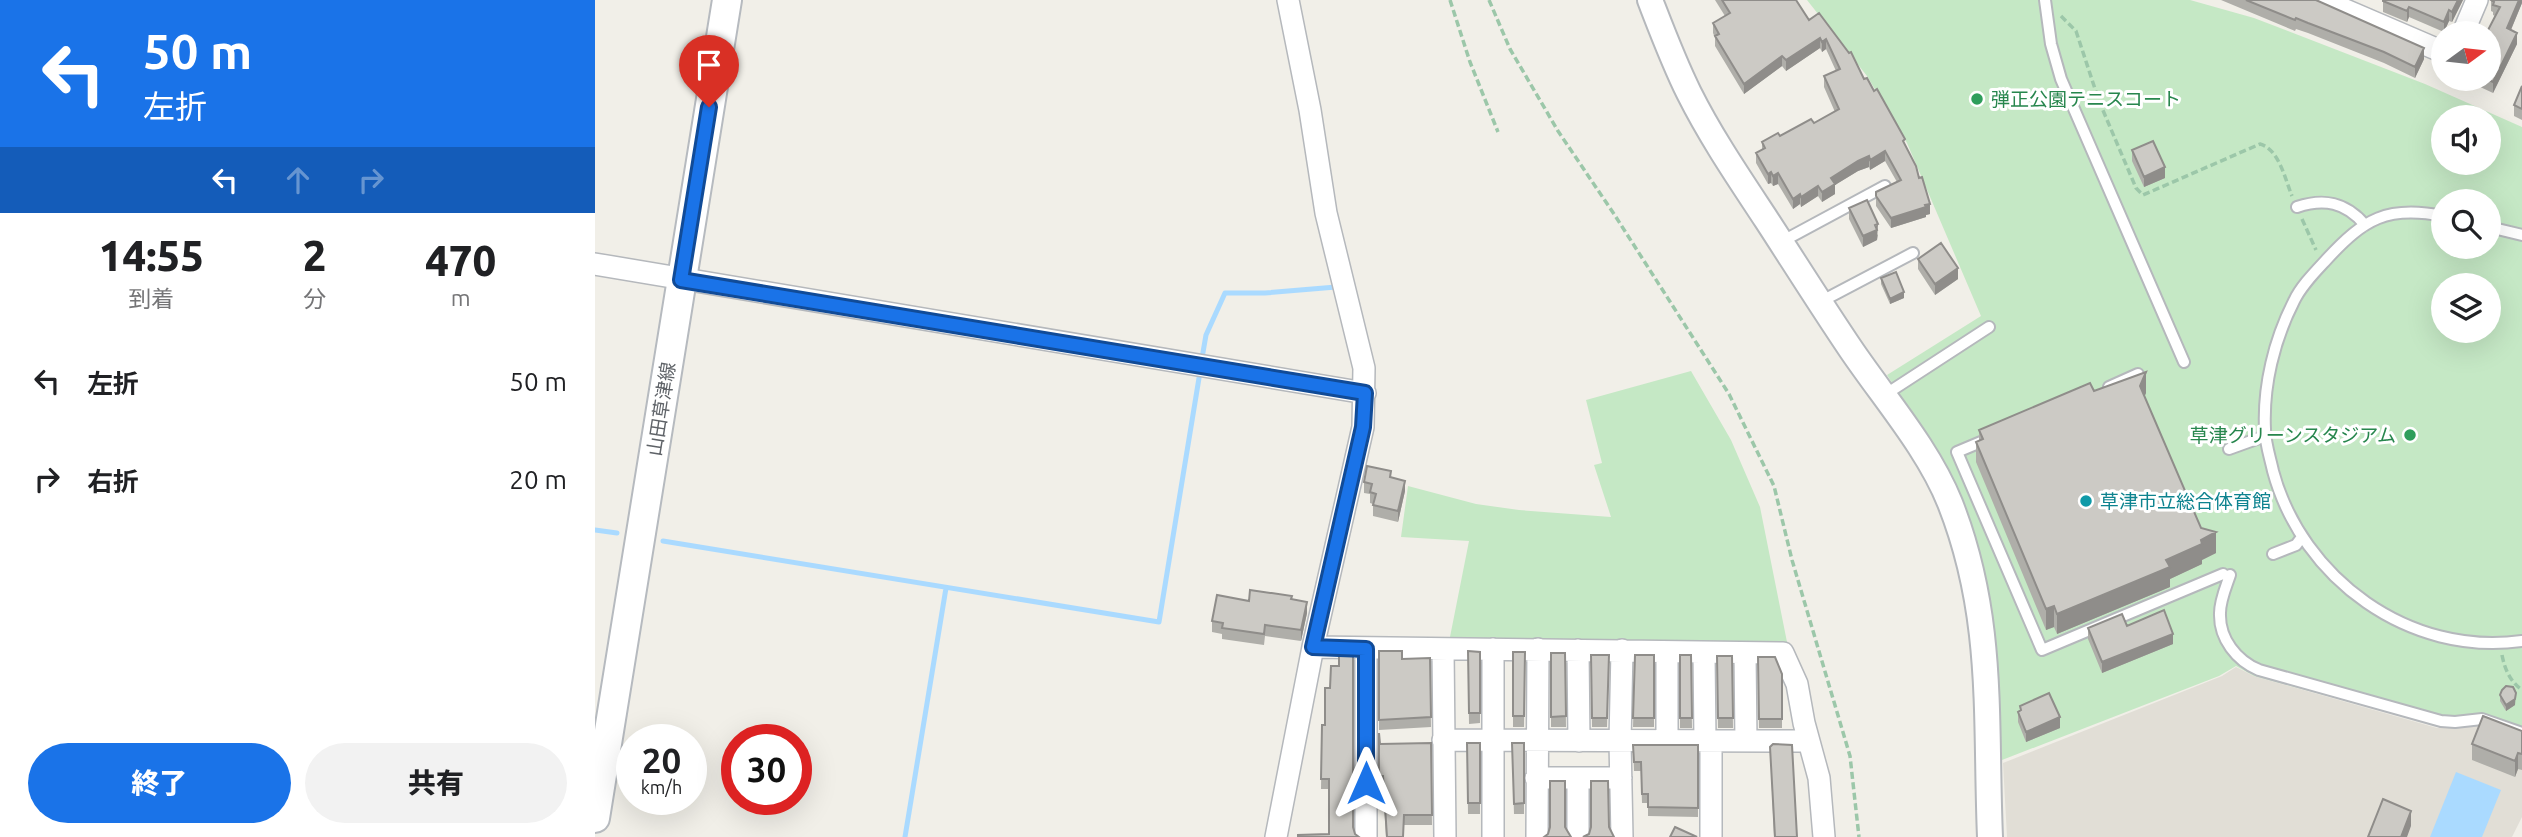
<!DOCTYPE html>
<html lang="ja">
<head>
<meta charset="utf-8">
<style>
  body { margin:0; font-family:Ubuntu,"Noto Sans JP",sans-serif; background:#f2f2f2; color:#202124; height:100vh; display:flex; flex-direction:column; font-size:26px; white-space:nowrap }
  * { box-sizing:border-box; margin:0 }
  p { font-size:23px; color:#757577 }
  .icon { flex:none; width:38px; height:38px; fill:none; stroke:currentColor; stroke-width:2; stroke-linecap:round; stroke-linejoin:round }
  .map { position:relative; flex:1; overflow:hidden }
  .details { display:flex; flex-direction:column; background:#fff; width:595px }
  .details>* { flex:none }
  .guide { background:#1a73e8; color:#fff; overflow:hidden }
  .needle { width:46px; rotate:75deg }
  .buttons { position:absolute; left:1836px; top:21px; display:grid; gap:14px }
  .buttons a { display:grid; place-items:center; width:70px; height:70px; border-radius:50%; background:#fff; box-shadow:0 7px 28px #0002; font-size:35px }
  .speed { position:absolute; left:21px; top:724px; display:flex; gap:14px; font-size:35px; font-weight:700; text-align:center }
  .speed>* { display:grid; place-content:center; width:91px; height:91px; border-radius:50%; background:#fff; box-shadow:0 7px 28px #0002; line-height:1 }
  .speed small { font-size:18px; font-weight:400 }
  .speed .limit { border:10px solid #d22; background:#fff; color:#111 }
  .pin { position:absolute; display:grid; place-items:center; width:60px; height:60px; color:#fff; margin:-72px -30px; border-radius:50% 50% 50% 0; rotate:-45deg; box-shadow:0 0 7px #0007 }
  .pin .icon { rotate:45deg }
  .me { position:absolute; width:77px; margin:-38px; rotate:0deg; stroke-linejoin:round; filter:drop-shadow(0 0 5px #0008) }
  .turn { display:flex; align-items:center; gap:24px; height:147px; padding:0 28px; font-size:32px }
  .turn .icon { width:91px; height:91px; stroke-width:2.5 }
  .turn b { display:block; font-size:49px; line-height:60px }
  .lanes { display:flex; align-items:center; height:66px; padding:0 28px; background:#0003; justify-content:center; gap:35px; direction:ltr }
  .lanes .off { opacity:.35 }
  .eta { display:flex; justify-content:space-evenly; align-items:center; height:119px; text-align:center }
  .eta b { font-size:42px; font-weight:800; line-height:49px }
  .action { display:flex; gap:14px; margin-top:auto; padding:14px 28px }
  .action a { flex:1; height:80px; border-radius:42px; background:#1a73e8; color:#fff; font-size:28px; font-weight:800; line-height:80px; text-align:center }
  .action a+a { background:#f2f2f2; color:#202124 }
  ul { padding:0; list-style:none }
  li { display:flex; align-items:center; gap:21px; height:98px; padding:0 28px }
  li div { flex:1 }
  li b { display:block; font-size:26px }
  li em { font-style:normal }
  main { display:flex; flex:1; min-height:0 }
  .map>svg:first-child { display:block }
  .education { fill:#e1ded6 }
  .green { fill:#c5e8c5; fill-rule:evenodd }
  .water { fill:#aadaff }
  .lines { fill:none; stroke-linecap:round; stroke-linejoin:round }
  .stream { stroke:#aadaff; stroke-width:5 }
  .service-casing { stroke:#b5b8bc; stroke-width:14 }
  .minor-casing { stroke:#b5b8bc; stroke-width:24 }
  .tertiary-casing { stroke:#b5b8bc; stroke-width:28 }
  .secondary-casing { stroke:#b6babf; stroke-width:32 }
  .path { stroke:#9cc7a9; stroke-width:3.5; stroke-dasharray:7 3.5; stroke-linecap:butt }
  .service { stroke:#fff; stroke-width:10 }
  .minor { stroke:#fff; stroke-width:21 }
  .tertiary { stroke:#fff; stroke-width:24 }
  .secondary { stroke:#fff; stroke-width:28 }
  .wall { fill:#afaea9 }
  .shaded-wall { fill:#8f8d8a }
  .building { fill:#cccac5; stroke:#8f8d8a; stroke-width:2 }
  .route-casing { stroke:#114b97; stroke-width:18 }
  .route { stroke:#1a73e8; stroke-width:12 }
  .leisure-dot { fill:#2e9e5b; stroke:#fff; stroke-width:2.5 }
  .culture-dot { fill:#0f9aa8; stroke:#fff; stroke-width:2.5 }
  .labels { text-anchor:middle; stroke-width:6; stroke-linejoin:round; paint-order:stroke }
  .leisure-label { font-size:19px; fill:#27864d; stroke:#fff; text-anchor:start }
  .street-label { font-size:19px; fill:#5f6368; stroke:#fff }
  .culture-label { font-size:19px; fill:#0d838f; stroke:#fff; text-anchor:start }
</style>
</head>
<body>
<main>
<section class="details">
<div class="guide">
<div class="turn"><svg class="icon" aria-label="left" viewBox="0 0 24 24"><path d="M17 20v-9H6M10 6l-5 5 5 5"/></svg><div><b>50 m</b>左折</div></div>
<div class="lanes"><svg class="icon" aria-label="left" viewBox="0 0 24 24"><path d="M17 20v-9H6M10 6l-5 5 5 5"/></svg><svg class="icon off" aria-label="ahead" viewBox="0 0 24 24"><path d="M12 20V5M6 11l6-6 6 6"/></svg><svg class="icon off" aria-label="right" viewBox="0 0 24 24"><path d="M7 20v-9h11M14 6l5 5-5 5"/></svg></div>
</div>
<div class="eta">
<div><b>14:55</b><p>到着</p></div>
<div><b>2</b><p>分</p></div>
<div><b>470</b><p>m</p></div>
</div>
<ul>
<li><svg class="icon" aria-label="left" viewBox="0 0 24 24"><path d="M17 20v-9H6M10 6l-5 5 5 5"/></svg><div><b>左折</b></div><em>50 m</em></li>
<li><svg class="icon" aria-label="right" viewBox="0 0 24 24"><path d="M7 20v-9h11M14 6l5 5-5 5"/></svg><div><b>右折</b></div><em>20 m</em></li>
</ul>
<div class="action"><a>終了</a><a>共有</a></div>
</section>
<div class="map">
<svg width="1927" height="837" viewBox="0 0 1927 837">
  <rect width="100%" height="100%" fill="#f1efe8"/>
  <path class="education" d="M1641,667l18,9 183,52 44,-2 41,14v77l-10,20h-505l-4,-74 219,-87z"/>
  <path class="green" d="M1212,0h383l64,18 171,66 97,43v611l-42,-13h-45l-181,-49 -18,-10 -17,10 -217,84 -5,-78 -62,-233 -48,-74 94,-59 -74,-173 -40,-67zM1848,117h46v46h-46zM1848,201h46v46h-46zM1848,285h46v46h-46z
    M1096,371l40,69 29,67 28,140 -339,-5 20,-101 -68,-4 7,-51 68,18 43,6 92,7 -17,-52 8,-2 -16,-63z"/>
  <path class="water" d="M1861,772l45,18 -19,47h-52z"/>
  <g class="lines">
    <path class="stream" d="M607,358l4,-23 19,-42h40l71,-6 1,3
      M0,530l22,3
      M68,541l496,81 41,-250
      M310,837l41,-249"/>
    <g class="service-casing">
      <path id="service" d="M1450,0l6,44 10,35 123,283
        M1702,207c27,-9 49,-5 68,18
        M1848,216c-56,-11 -79,3 -116,43 -12,13 -26,27 -33,42 -20,39 -31,85 -29,128 0,14 5,28 8,42 29,108 137,186 249,170
        M1894,227l33,8
        M1186,242l104,-56
        M1225,302l93,-49
        M1514,387l29,-13
        M1288,396l106,-69
        M1393,439l-31,13 85,198 181,-76
        M1634,449l36,-13
        M1678,554l23,-9 6,-8
        M1635,575c-4,12 -10,25 -10,38 -1,26 17,48 39,57l182,51 14,1 27,-3 40,14"/>
    </g>
    <g class="minor-casing">
      <path id="minor" d="M1727,0l121,52
        M1868,33l14,-33
        M0,264l770,129
        M718,647l470,6 14,31 7,39 15,55 5,59
        M848,649l2,188
        M898,649v188
        M983,650l1,91
        M1109,653l1,88
        M1150,653l1,88
        M848,740l365,1
        M1072,741v-89
        M941,778h85
        M983,779v58
        M681,837l37,-190 50,-220 1,-59 -38,-155 -16,-103 -22,-110
        M771,837v-188
        M942,837l1,-188
        M1027,837l-2,-96 2,-91
        M1116,837v-96"/>
    </g>
    <g class="tertiary-casing">
      <path id="tertiary" d="M1055,0c12,31 24,63 39,93 22,44 50,85 77,126 28,43 55,86 84,129 33,49 78,100 100,155 45,114 35,216 40,334"/>
    </g>
    <g class="secondary-casing">
      <path id="secondary" d="M0,818l132,-818"/>
    </g>
    <path class="path" d="M855,0l20,62 28,70
      M894,0l21,49 48,82 56,83 115,180 45,92 18,74 58,196 9,81
      M1466,16l15,15 23,70 37,87 7,7 117,-51c19,5 25,35 32,52
      M1707,219l14,31
      M1907,655c3,15 8,26 20,35"/>
    <use href="#service" class="service"/>
    <use href="#minor" class="minor"/>
    <use href="#tertiary" class="tertiary"/>
    <use href="#secondary" class="secondary"/>
  </g>
  <path class="wall" d="M1120,0h81l13,20 55,59 41,66 25,69 -4,1v2l-35,11 -15,-22v-14l21,-10 -12,-21 -15,9 -1,-3 -11,4 -23,14v9l-13,8 -4,-6 -17,11 -1,-3 -7,5 -15,-25 -5,2 -2,-3 -3,1 -12,-21v-10l6,-3v-8l52,-19 21,-11 -11,-25v-11l12,-5 -10,-22 -4,3 -2,-4 -34,23 -4,-5 -38,28 -29,-48v-8l-2,-5v-10l12,-7z
    M1626,0h95l108,59 -9,19 -31,-15 -76,-30 -12,-4 -1,2z
    M1868,0l-11,22 -3,-1 -5,11 -35,-15 -2,5 -24,-10v-11z
    M1896,0l31,3 -11,27 6,14 -24,49 -17,-8v-6h13l3,-22 -3,-14 -1,-13 7,-14 -2,-1v-3l-2,-1z
    M1927,86v34l-8,-4v-11z
    M1537,150l33,28 -21,9 -12,-26z
    M1254,208l29,27 -1,5 -14,7 -14,-28z
    M1323,259l40,20 -23,16 -17,-26z
    M1286,278l23,20 -14,6 -9,-20z
    M1499,391l52,2 -2,4 57,131 15,25 -14,7v4l-32,15v8l-113,47 -3,-7 -8,3 -70,-168v-20l3,-2v-10z
    M796,477l14,14 -7,31 -25,-6v-12l-3,-1v-9l-6,-1v-11z
    M697,599l15,14 -6,28 -36,-5 -1,9 -42,-6v-5l-10,-2v-11l37,-20z
    M1532,626l46,18 -71,29 -14,-34v-11z
    M784,651l23,8 28,-1 1,69 -52,3z
    M873,651l12,1v71l-11,1z
    M918,652h12l-1,75h-11z
    M956,653h14l1,74h-15z
    M996,655h18l-2,72h-15z
    M1040,655h19v72h-21z
    M1085,655h11l1,73h-12z
    M1122,656h15l1,72h-15z
    M1163,657l24,17v54h-23z
    M1905,695l15,10 -9,6 -6,-10z
    M1425,706l40,22 -34,14 -8,-20v-10l2,-1z
    M727,725l31,102 2,7h-26v-45h-8z
    M1927,731v39l-4,-1 -3,8 -43,-17v-16z
    M784,733l1,11 51,-1 1,82h-28v12h-18l-3,-51h-4z
    M872,743h13v71h-12z
    M917,743h12v71h-10z
    M1038,745h65v72l-50,-1v-13h-6l-1,-32h-7z
    M1175,747l27,90h-23z"/>
  <path class="shaded-wall" d="M1863,0h5l-11,22v-10z
    M1924,0h3v3l-15,36v-11z
    M1814,7v10l-2,5v-11z
    M1854,10v11l-5,11v-10z
    M1922,33v11l-24,49v-11z
    M1225,38v10l-34,23v-11z
    M1231,39v10l-4,3v-10z
    M1829,48v11l-9,19v-11z
    M1187,56v10l-38,28v-10z
    M1290,151v10l-15,9v-10z
    M1274,156v11l-11,4 -23,14v9l-13,8v-10l9,-14 27,-17z
    M1570,167v11l-21,9v-10z
    M1176,172v11l-3,1v-10z
    M1183,173v11l-5,2v-10z
    M1223,186v10l-17,11v-10z
    M1205,194v10l-7,5v-10z
    M1335,204v10l-4,1v2l-35,11v-10z
    M1283,224l-1,16 -14,7v-11z
    M1363,268v11l-23,16v-11z
    M1309,292v6l-14,6v-5z
    M1551,372v21l-6,14v-21z
    M810,481v10l-7,31v-11z
    M1621,532v21l-14,7v4l-32,15v8l-113,47v-20l109,-54z
    M712,602v11l-6,28v-11z
    M1459,606v21l-8,3v-21z
    M1578,634v10l-71,29v-11z
    M1921,693l-1,12 -9,6v-6z
    M1465,717v11l-34,14v-10z
    M1923,753v16l-3,8v-16z
    M1816,811v15l-4,11h-6z"/>
  <path class="building" d="M1127,0h74l13,20 10,-7 30,40 2,-1 13,27 3,-1 7,13 3,-2 28,50 -2,2 13,25 3,12 3,-1 8,27 -5,1 1,2 -35,11 -15,-22v-4l25,-12 -16,-29 -15,9 -1,-4 -11,5 -27,17 4,6 -13,8 -4,-6 -17,11 -1,-3 -7,5 -15,-26 -5,3 -2,-4 -3,2 -12,-21 9,-5 -3,-6 16,-9 2,3 31,-17 3,4 25,-14 -15,-33 16,-7 -14,-30 -4,3 -2,-4 -34,22 -4,-4 -38,28 -29,-48 4,-2 -6,-11 17,-10z
    M1651,0h70l108,48 -9,19 -31,-15 -76,-29 -12,-5 -1,2z
    M1788,0h75l-6,12 -3,-2 -5,12 -35,-15 -2,4 -24,-10z
    M1896,0h28l-12,28 10,5 -24,49 -7,-3h3v-24l7,3 -8,-28 12,-23 -7,-2 1,-3z
    M1927,86v23l-8,-4z
    M1558,141l12,26 -21,10 -12,-27z
    M1272,200l11,24 -3,1 2,5 -14,6 -14,-28z
    M1346,243l17,25 -23,16 -17,-25z
    M1301,272l8,20 -14,7 -9,-21z
    M1551,372l-6,14 61,142 15,4 -15,8 1,4 -36,16 4,7 -113,47 -3,-8 -8,3 -70,-167 7,-3 -4,-9 111,-47 4,8z
    M772,466l24,5 -1,6 15,4 -7,30 -25,-6 3,-11 -6,-2 2,-8 -8,-2z
    M655,590l42,6 -1,3 16,3 -6,28 -36,-5 -1,9 -42,-6 1,-5 -11,-2 5,-26 32,6z
    M1569,610l9,24 -71,28 -14,-34 34,-14 5,12z
    M744,650l14,1v176l2,7 4,3h-61v-2l31,-1v-55h-8l1,-54h3v-37h5l1,-22h8z
    M784,651h23v8l28,-1 1,59 -52,3z
    M873,651l12,1v61h-11z
    M918,652h12l-1,64h-11z
    M956,653h14l1,63 -15,1z
    M996,655h18l-2,63h-15z
    M1040,655h19v63h-21z
    M1085,655h11l1,63h-12z
    M1122,656h15l1,62h-15z
    M1163,657h17l7,17v45h-23z
    M1911,686l7,1 3,6 -1,6 -9,6 -6,-10 2,-5z
    M1454,693l11,24 -34,15 -8,-20 3,-2 -1,-4z
    M1888,716l39,15v23l-4,-1 -3,8 -43,-17z
    M784,733l1,11 51,-1 1,72h-28l-1,22h-16l-4,-61h-4z
    M872,743h13v60h-12z
    M917,743h12v60l-10,1z
    M1178,744l19,1 5,92h-22l-5,-90z
    M1038,745h65v63l-50,-1v-13h-6l-1,-32h-7z
    M955,781h15v46l6,10h-27l4,-3 2,-7z
    M996,781h17l1,46 5,10h-31l6,-3 2,-7z
    M1788,799l28,12 -10,26h-33z
    M1080,827l22,10h-27z"/>
  <g class="lines">
    <g class="route-casing">
      <path id="route" d="M114,107l-28,173 684,113 -2,34 -50,220 53,2v134"/>
    </g>
    <use href="#route" class="route"/>
  </g>
  <g class="leisure-dot">
    <circle cx="1382" cy="99" r="7"/>
    <circle cx="1815" cy="435" r="7"/>
  </g>
  <circle class="culture-dot" cx="1491" cy="501" r="7"/>
  <g class="labels">
    <g class="leisure-label">
      <text x="1396" y="106">弾正公園テニスコート</text>
      <text x="1801" y="442" text-anchor="end">草津グリーンスタジアム</text>
    </g>
    <g class="street-label">
      <text transform="translate(66 409) rotate(-81)" y="7">山田草津線</text>
    </g>
    <g class="culture-label">
      <text x="1505" y="508">草津市立総合体育館</text>
    </g>
  </g>
</svg>
<div class="buttons">
<a><svg class="needle" viewBox="-14 -14 28 28"><path d="M0-13l5 13h-10z" fill="#e53935"/><path d="M0 13l5-13h-10z" fill="#757577"/></svg></a>
<a><svg class="icon" aria-label="sound" viewBox="0 0 24 24"><path d="M4 9h4l5-4v14l-5-4H4zM17 9q2 3 0 6"/></svg></a>
<a><svg class="icon" aria-label="search" viewBox="0 0 24 24"><circle cx="10" cy="10" r="6"/><path d="M15 15l6 6"/></svg></a>
<a><svg class="icon" aria-label="layers" viewBox="0 0 24 24"><path d="M12 4l9 5-9 5-9-5zM3 14l9 5 9-5"/></svg></a>
</div>
<div class="speed"><div>20<small>km/h</small></div><div class="limit">30</div></div>
<div class="pin" style="left:114px;top:107px;background:#d93025"><svg class="icon" aria-label="arrive" viewBox="0 0 24 24"><path d="M6 21V4h12l-3 4 3 4H6"/></svg></div>
<svg class="me" style="left:771px;top:783px" viewBox="-20 -20 40 40"><path d="M0-17L14 15 0 8-14 15z" fill="#1a73e8" stroke="#fff" stroke-width="4"/></svg>
</div>
</main>
</body>
</html>
